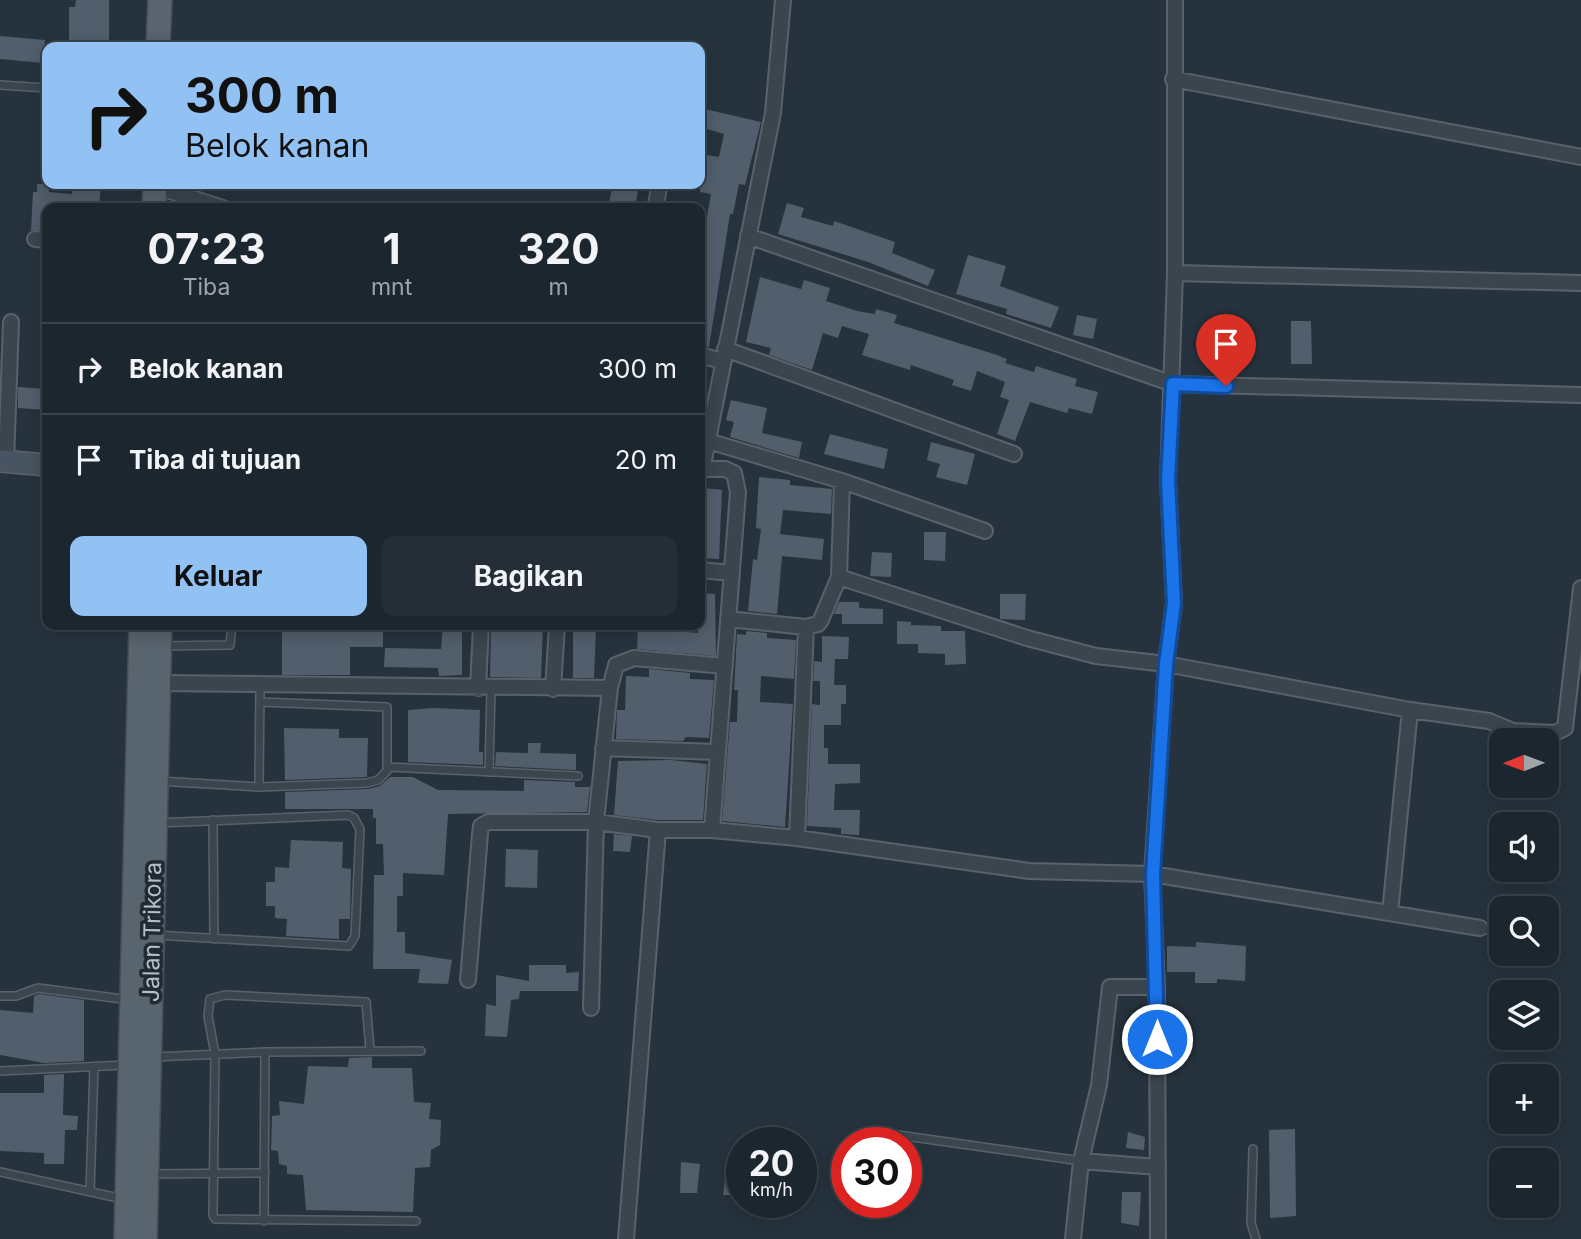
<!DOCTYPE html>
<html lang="id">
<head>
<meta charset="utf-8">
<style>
  body { margin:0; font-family:Inter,sans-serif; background:#252e36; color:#f1f3f6; height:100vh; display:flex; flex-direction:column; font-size:26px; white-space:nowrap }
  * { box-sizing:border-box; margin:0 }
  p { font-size:23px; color:#a0a5aa }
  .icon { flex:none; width:38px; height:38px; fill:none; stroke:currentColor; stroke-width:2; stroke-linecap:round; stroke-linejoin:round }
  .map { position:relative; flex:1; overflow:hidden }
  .side { position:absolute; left:42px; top:203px; width:663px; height:427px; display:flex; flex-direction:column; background:#1c262e; border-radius:14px; box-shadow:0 4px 18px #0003,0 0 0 2px #3a434a }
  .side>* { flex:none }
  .hud { position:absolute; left:42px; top:42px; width:663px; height:147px; border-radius:14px; box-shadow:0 4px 18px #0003,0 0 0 2px #3a434a; background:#92c1f3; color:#111; overflow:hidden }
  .needle { width:46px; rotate:269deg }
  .buttons { position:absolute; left:1489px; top:728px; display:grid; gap:14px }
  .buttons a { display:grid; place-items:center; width:70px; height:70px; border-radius:14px; background:#1c262e; box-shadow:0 4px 18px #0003,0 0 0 2px #3a434a; font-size:35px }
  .speed { position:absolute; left:726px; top:1127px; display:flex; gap:14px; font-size:35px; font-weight:700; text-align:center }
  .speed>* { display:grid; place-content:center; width:91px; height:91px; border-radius:50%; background:#1c262e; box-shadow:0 4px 18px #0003,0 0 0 2px #3a434a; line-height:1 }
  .speed small { font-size:18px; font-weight:400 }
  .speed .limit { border:10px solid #d22; background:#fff; color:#111 }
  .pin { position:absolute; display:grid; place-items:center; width:60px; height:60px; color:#fff; margin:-72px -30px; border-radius:50% 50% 50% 0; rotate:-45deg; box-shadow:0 0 7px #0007 }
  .pin .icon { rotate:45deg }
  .me { position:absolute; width:77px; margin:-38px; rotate:0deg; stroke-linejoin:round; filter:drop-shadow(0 0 5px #0008) }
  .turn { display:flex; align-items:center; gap:24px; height:147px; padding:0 28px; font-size:32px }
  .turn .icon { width:91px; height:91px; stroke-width:2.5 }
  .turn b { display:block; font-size:49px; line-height:60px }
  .eta { display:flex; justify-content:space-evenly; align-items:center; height:119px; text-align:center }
  .eta b { font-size:42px; font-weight:700; line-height:49px }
  .button { display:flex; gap:14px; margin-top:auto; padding:14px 28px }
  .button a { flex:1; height:80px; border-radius:14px; background:#92c1f3; color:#111; font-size:28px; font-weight:700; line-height:80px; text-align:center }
  .button a+a { background:#252e36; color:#f1f3f6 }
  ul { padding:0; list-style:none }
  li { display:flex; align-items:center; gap:21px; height:91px; padding:0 28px; border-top:2px solid #3a434a }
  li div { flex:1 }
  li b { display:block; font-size:26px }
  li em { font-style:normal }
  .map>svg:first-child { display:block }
  .building { fill:#525e6c }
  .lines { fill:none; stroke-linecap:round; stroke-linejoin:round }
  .lane-casing { stroke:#58626c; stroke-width:10 }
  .street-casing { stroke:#58626c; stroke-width:18 }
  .secondary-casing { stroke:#58626c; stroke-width:24 }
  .primary-casing { stroke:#434e57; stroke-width:26 }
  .lane { stroke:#3a454e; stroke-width:7 }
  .street { stroke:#3a454e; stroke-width:14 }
  .secondary { stroke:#485461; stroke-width:21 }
  .primary { stroke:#58646e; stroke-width:23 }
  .route-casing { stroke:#114b97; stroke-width:18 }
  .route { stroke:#1a73e8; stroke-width:12 }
  .labels { text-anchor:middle; stroke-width:7; stroke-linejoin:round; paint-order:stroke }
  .street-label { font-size:23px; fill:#b6bfc9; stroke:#1f2a33 }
</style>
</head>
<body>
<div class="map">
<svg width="1581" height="1239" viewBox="0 0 1581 1239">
  <rect width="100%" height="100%" fill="#26333e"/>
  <path class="building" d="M76,0h33v47h-40v-40h6z
    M0,36l45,4 -2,23 -43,-4z
    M700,108l61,14 -16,63 -6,-1 -6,30h-3l-21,133 -9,-1v-90l11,-62 -11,-2v-38l19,3 5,-23 -24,-7z
    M37,184h12v8l23,2v-10h29l-2,24h-52v22h-16l2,-38h4z
    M620,184h19l-4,24h-27l4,-20 6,1z
    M787,203l17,5 -3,9 32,9 1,-5 61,21 -3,11 43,17 -7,16 -60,-24 -90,-28z
    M968,255l38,11 -6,20 59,21 -8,21 -45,-14 1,-5 -51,-15z
    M760,277l41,12 3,-9 26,8 -4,13 31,10 18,3 1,-5 21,6 -3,8 100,31 13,5 -2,4 29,9 2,-6 41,13 -2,7 23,6 -6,22 -23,-6 -2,5 -37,-11 -15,39 -18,-7 12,-34 -9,-3 5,-15 -28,-11 -6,20 -19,-6 2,-5 -43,-15 -1,5 -48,-15 7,-21 -27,-8 -4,12 -15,-5 -11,37 -43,-15 2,-7 -25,-6z
    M1077,315l20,4 -4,20 -20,-4z
    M1291,321h20l1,43h-21z
    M18,387l29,2v21l-29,-2z
    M731,400l36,8 -5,25 40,9 -3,16 -69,-21 4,-15 -8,-2z
    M830,434l58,15 -4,20 -60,-15z
    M931,442l44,12 -8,31 -31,-8 4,-13 -13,-4z
    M759,477l31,3v5l42,4 -1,25 -48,-4 -3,24 44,5 -2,21 -40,-4 -5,58 -29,-3 5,-52 4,1 4,-31 -5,-1z
    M704,488l18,2 -3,69 -17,-1z
    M924,532h22l-1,29 -21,-1z
    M872,552l20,1 -1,24 -21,-1z
    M700,593l15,1 1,62 -79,-7 1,-22 60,6z
    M1000,594h26l-1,26 -25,-1z
    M839,602h20v6l24,1v15h-41v-10h-8z
    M897,621l14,1v3l30,1v5h24l1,33 -21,1v-11l-27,-1v-9h-21z
    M282,625l101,2v20h-33v28h-68z
    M443,625h19v50l-23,1 -1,-8 -54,-1 1,-19 56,1z
    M491,625h52l-2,53 -51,-1z
    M596,629l-2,49h-21v-48z
    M746,631l21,2v5l29,2 -2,39 -33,-3 -1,26 33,2 -8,123 -63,-6 8,-99h7l1,-32h-4l3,-56 9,1z
    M822,636l27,1 -1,22h-13l-1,26h12v19h-5v21h-17v23h4v16h32v19l-25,1 -1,26h26l-1,25 -18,-1v-6l-34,-2 5,-122 8,1v-24h-7l1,-20 8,1z
    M649,669l41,4v6l24,1 -5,58 -23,-1 -3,4 -67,-2 1,-29h8l1,-34 23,1z
    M434,708l46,2 -1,42h4v13l-75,-3v-52z
    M284,728l55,1v9h29l-1,39 -82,3z
    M528,743h13l-1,10 36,1v16l-81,-4 1,-14 32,1z
    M671,760l36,4 -4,56h-45l-44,-5 4,-54z
    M390,777h23l25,13 86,1v-11l51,2v5h15l-3,25 -139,2 -4,61 -41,-2v23h-6v36h8v21l47,7 -4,24 -30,-1 2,-14h-47l1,-94h10l-1,-31h-7v-26h-3v-9h-88v-17l83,-3 12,-3z
    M614,834l18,2 -2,16 -17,-1z
    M291,840l52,2 -1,26 9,1 -1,50h-11v20l-53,-3 1,-17 -12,-1v-12h-9v-24h9v-15l14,1z
    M506,849l32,1 -1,38 -32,-1z
    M1196,942l50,4 -1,35 -28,-2v4h-22v-11h-28v-26l29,1z
    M529,965h37v8l13,-1 -1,19h-58l-1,8 -8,1 -4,37 -22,-1 1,-32 10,2v-31l33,6z
    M39,994l45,6v61l-40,2 -44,-8v-45l33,3 1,-17z
    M372,1057v11h40l2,34 17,1 -2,16 12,1 -1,25 -9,5 -1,17 -15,1 -2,44 -107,-2 -3,-35 -16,-1v-8l-8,-2 -1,-13 -7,-1 1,-34 8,-1 -1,-14 25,3 4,-38 40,1 1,-9z
    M64,1074l-1,41 15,1 -1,14h-12l-1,34h-20v-11l-44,-2v-58h44v-18z
    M1295,1129l1,87 -26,2 -1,-88z
    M1128,1132l17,5 -1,13 -18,-2z
    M681,1162l19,2 -3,29h-17z
    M725,1178l17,2v15h-19z
    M1122,1192h19l-2,34 -18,-3z"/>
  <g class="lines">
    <g class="lane-casing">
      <path id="lane" d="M0,85l47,3
        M163,646l67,-1 2,-20
        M260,702l127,5v64l-9,9 -11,3 -108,4 1,-101
        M388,767l190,9
        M489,772l2,-84
        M158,781l101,6
        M213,820l1,119
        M1547,920l3,-5
        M1480,928l22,6
        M155,935l194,11 6,-10 5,-107 -6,-11 -6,-3 -190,8
        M0,996h16l22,-8 92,12
        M370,1050l-4,-48 -141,-7 -15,4 -2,17 7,38 -2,161 2,4 201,2
        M153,1057l112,-5 156,-1
        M0,1071l125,-6
        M891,1134l190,27
        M1253,1149l-2,74 5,16
        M0,1172l123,27
        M150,1174l115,-1
        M90,1192l4,-125
        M264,1221l1,-169"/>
    </g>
    <g class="street-casing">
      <path id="street" d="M1173,79l408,78
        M170,191l53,17
        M655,208l5,-24
        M748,236l425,148 408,11
        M35,239l12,1
        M1175,273l406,10
        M725,349l289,105
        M700,355l22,6
        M708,441l134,40 -3,96 -18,43 -3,4 -12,3 -9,211
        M6,462l5,-140
        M700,469h25l9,4 4,19 -26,338
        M702,470l71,-357 10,-113
        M842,481l143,50
        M700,570l32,3
        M839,577l188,61 69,18 70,8 244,46 79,11 24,10 42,2 10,-5 16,-140
        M728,619l78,8
        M157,683l453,5
        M478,688l3,-63
        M553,689l4,-64
        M603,748l114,4
        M1390,913l20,-203
        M468,980l12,-146 1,-8 7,-4h108l62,8h54l85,8 232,33 123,3 328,54
        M1157,987l1,252
        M591,1008l5,-186 14,-134 6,-23 18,-7 91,8
        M1081,1161l77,6
        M626,1239l32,-409
        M1073,1239l8,-78 18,-76 11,-98h47l-5,-113 14,-210 8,-61 -6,-123 7,-207v-273"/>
    </g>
    <g class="secondary-casing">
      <path id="secondary" d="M0,461l47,4"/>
    </g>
    <g class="primary-casing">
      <path id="primary" d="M158,47l2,-47
        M154,208l1,-24
        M126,1239l15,-614
        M145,1239l15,-614"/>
    </g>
    <use href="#lane" class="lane"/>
    <use href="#street" class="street"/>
    <use href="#secondary" class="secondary"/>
    <use href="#primary" class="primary"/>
  </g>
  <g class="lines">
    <g class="route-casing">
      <path id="route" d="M1157,1039l-4,-165 13,-210 8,-61 -6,-123 5,-96 53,2"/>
    </g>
    <use href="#route" class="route"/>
  </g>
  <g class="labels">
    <g class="street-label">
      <text transform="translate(152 932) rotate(-89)" y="8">Jalan Trikora</text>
    </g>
  </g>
</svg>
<div class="buttons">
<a><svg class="needle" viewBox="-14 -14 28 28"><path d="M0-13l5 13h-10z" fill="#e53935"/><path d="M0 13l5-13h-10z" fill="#a0a5aa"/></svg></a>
<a><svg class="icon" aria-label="sound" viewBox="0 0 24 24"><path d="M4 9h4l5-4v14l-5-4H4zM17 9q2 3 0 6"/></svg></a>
<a><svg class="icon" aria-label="search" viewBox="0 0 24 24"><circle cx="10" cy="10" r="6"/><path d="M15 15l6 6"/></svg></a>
<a><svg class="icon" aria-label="layers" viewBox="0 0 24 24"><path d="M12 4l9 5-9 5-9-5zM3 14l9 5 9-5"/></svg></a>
<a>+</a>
<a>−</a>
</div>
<div class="speed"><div>20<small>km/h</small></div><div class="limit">30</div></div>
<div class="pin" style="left:1226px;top:386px;background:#d93025"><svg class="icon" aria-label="arrive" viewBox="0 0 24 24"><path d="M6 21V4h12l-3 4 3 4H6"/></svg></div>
<svg class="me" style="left:1157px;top:1039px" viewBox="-20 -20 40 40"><circle r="17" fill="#1a73e8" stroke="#fff" stroke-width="3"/><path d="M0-11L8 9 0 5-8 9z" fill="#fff"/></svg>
<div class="hud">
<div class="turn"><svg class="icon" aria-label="right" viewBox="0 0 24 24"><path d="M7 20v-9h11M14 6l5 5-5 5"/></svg><div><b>300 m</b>Belok kanan</div></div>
</div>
<section class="side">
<div class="eta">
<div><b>07:23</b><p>Tiba</p></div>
<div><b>1</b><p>mnt</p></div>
<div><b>320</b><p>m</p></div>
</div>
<ul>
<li><svg class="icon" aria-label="right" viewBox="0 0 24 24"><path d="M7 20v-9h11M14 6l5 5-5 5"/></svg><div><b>Belok kanan</b></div><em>300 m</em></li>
<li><svg class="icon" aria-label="arrive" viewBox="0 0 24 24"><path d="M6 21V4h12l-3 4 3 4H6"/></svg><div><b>Tiba di tujuan</b></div><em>20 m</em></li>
</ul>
<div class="button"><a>Keluar</a><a>Bagikan</a></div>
</section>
</div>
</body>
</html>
